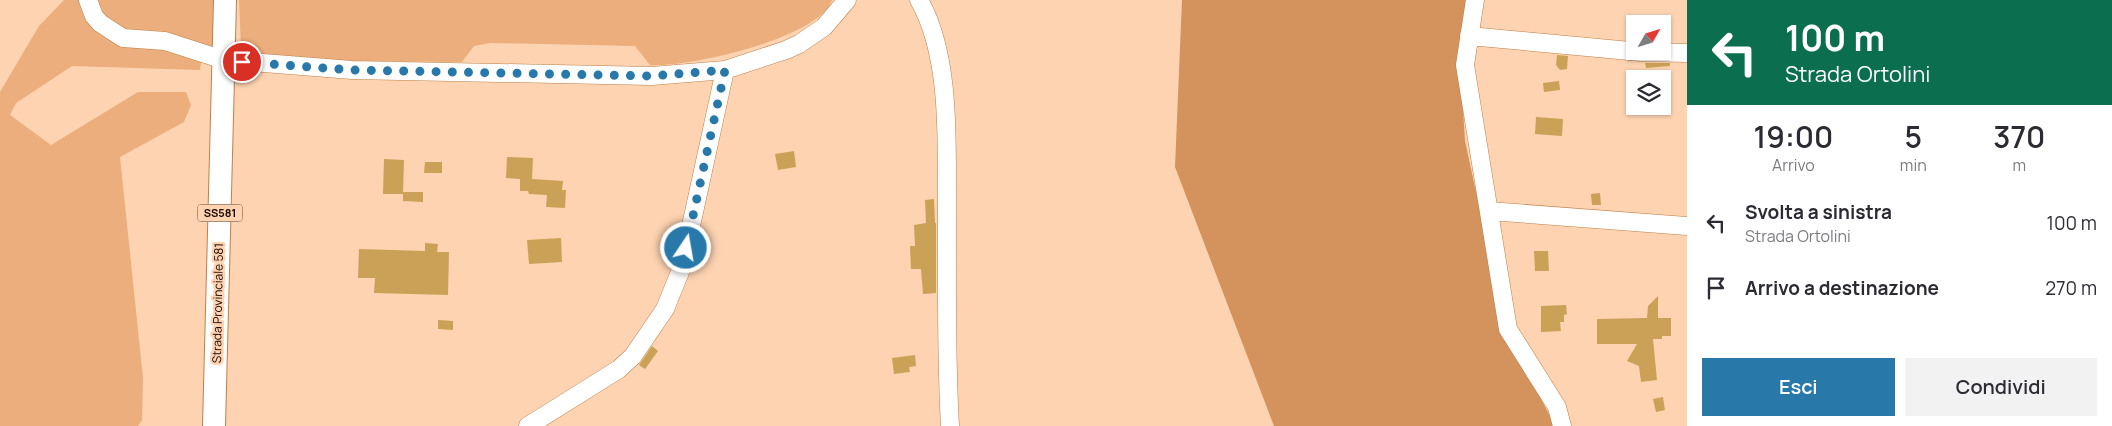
<!DOCTYPE html>
<html lang="it">
<head>
<meta charset="utf-8">
<style>
  body { margin:0; font-family:Manrope,sans-serif; background:#f2f2f3; color:#2b2b33; height:100vh; display:flex; flex-direction:column; font-size:19px; white-space:nowrap }
  * { box-sizing:border-box; margin:0 }
  p { font-size:16px; color:#7c7c81 }
  .icon { flex:none; width:28px; height:28px; fill:none; stroke:currentColor; stroke-width:2; stroke-linecap:round; stroke-linejoin:round }
  .map { position:relative; flex:1; overflow:hidden }
  .sheet { display:flex; flex-direction:column; background:#fff; width:425px }
  .sheet>* { flex:none }
  .hud { background:#0b6e4f; color:#fff; overflow:hidden }
  .needle { width:32px; rotate:51deg }
  .buttons { position:absolute; left:1626px; top:15px; display:grid; gap:10px }
  .buttons a { display:grid; place-items:center; width:45px; height:45px; border-radius:0px; background:#fff; box-shadow:0 1px 4px #0004; font-size:25px }
  .pin { position:absolute; display:grid; place-items:center; width:42px; height:42px; color:#fff; margin:-21px; border:2px solid #fff; border-radius:50%; box-shadow:0 1px 5px #0007 }
  .me { position:absolute; width:55px; margin:-28px; rotate:12deg; stroke-linejoin:round; filter:drop-shadow(0 0 4px #0008) }
  .turn { display:flex; align-items:center; gap:18px; height:105px; padding:0 15px; font-size:22px }
  .turn .icon { width:65px; height:65px; stroke-width:2.5 }
  .turn b { display:block; font-size:35px; line-height:42px }
  .eta { display:flex; justify-content:space-evenly; align-items:center; height:85px; text-align:center }
  .eta b { font-size:30px; font-weight:600; line-height:35px }
  .button { display:flex; gap:10px; margin-top:auto; padding:10px 15px }
  .button a { flex:1; height:58px; border-radius:0px; background:#2879aa; color:#fff; font-size:20px; font-weight:600; line-height:58px; text-align:center }
  .button a+a { background:#f2f2f3; color:#2b2b33 }
  ul { padding:0; list-style:none }
  li { display:flex; align-items:center; gap:15px; height:65px; padding:0 15px }
  li div { flex:1 }
  li b { display:block; font-size:19px }
  li em { font-style:normal }
  main { display:flex; flex:1; min-height:0 }
  .map>svg:first-child { display:block }
  .green { fill:#ebae7c }
  .forest { fill:#d4935d }
  .building { fill:#cba157 }
  .lines { fill:none; stroke-linecap:round; stroke-linejoin:round }
  .minor-casing { stroke:#c07f46; stroke-width:19 }
  .major-casing { stroke:#c07f46; stroke-width:24 }
  .minor { stroke:#fff; stroke-width:18 }
  .major { stroke:#fff; stroke-width:22 }
  .route { stroke:#2879aa; stroke-width:9; stroke-dasharray:0 16.2 }
  .labels { text-anchor:middle; stroke-width:5; stroke-linejoin:round; paint-order:stroke }
  .shield { fill:#fdd3b1; stroke:#5e4435; stroke-width:1 }
  .shield-label { font-size:11px; font-weight:bold; fill:#1a0700 }
  .street-label { font-size:12px; fill:#1a0700; stroke:#fdd3b1 }
</style>
</head>
<body>
<main>
<div class="map">
<svg width="1687" height="426" viewBox="0 0 1687 426">
  <rect width="100%" height="100%" fill="#fdd3b1"/>
  <path class="green" d="M64,0h19l12,25 107,31 -2,14 -128,-4 -56,37 -6,12 41,30 87,-53h48l5,13 -7,17 -64,35 23,221 -1,42 -4,6h-138v-334l39,-66z
    M88,0h130l-1,55 -104,-24z
    M239,0h593c-12,38 -145,68 -182,65l-15,-19 -145,-3 -16,3 -12,16 -134,-1 -72,-6 -15,-6z"/>
  <path class="forest" d="M1182,0h290l-12,61 5,80 41,190 49,95h-281l-99,-259z"/>
  <path class="building" d="M1557,55l11,1 -1,13 -7,1 -4,-5z
    M1645,63h25v3l-24,2z
    M1559,81l1,9 -16,2 -1,-9z
    M1536,117l27,2 -1,17 -27,-2z
    M794,151l2,16 -18,3 -3,-16z
    M507,157l26,1 -1,21 31,2 -1,9h4l-1,18 -19,-1 1,-12 -18,-1 -1,-3h-8v-12l-14,-1z
    M384,159l20,1 -1,34h-20z
    M425,162h17v11h-18z
    M403,192h20v10l-20,-1z
    M1600,193l1,12h-9l-1,-11z
    M934,199l1,24h1v70l-13,1 -2,-25h-10l-1,-23h5l-1,-21 12,-2 -1,-23z
    M561,238l1,24 -33,2 -2,-24z
    M425,243l13,1 -1,8h12l-1,43 -74,-2 1,-15h-17l1,-29 66,2z
    M1534,251h14l1,20h-14z
    M1658,296v22h13v18h-9v3h-9l4,41 -16,2 -2,-16 -12,-5 10,-17h-40v-25l50,-1 1,-12z
    M1566,305l1,9 -3,1v7h-4l1,9 -20,1v-26z
    M438,320l15,1v9l-15,-1z
    M652,346l6,5 -13,18 -6,-4z
    M915,355l1,11 -7,1 1,5 -16,2 -2,-16z
    M1663,397l2,13 -9,2 -3,-13z"/>
  <g class="lines">
    <g class="minor-casing">
      <path id="minor" d="M88,0l6,16 6,7 23,15 42,3 59,19 128,10 300,6 73,-6 61,-20 13,-6 25,-17 23,-27
        M919,0c34,59 27,153 28,220 0,69 -1,137 3,206
        M1475,0l-10,65 43,264 49,78 5,19
        M1469,36l172,16 46,1
        M1489,211l198,15
        M528,426l91,-57 14,-13 32,-47 17,-42 43,-197"/>
    </g>
    <g class="major-casing">
      <path id="major" d="M214,426l11,-426"/>
    </g>
    <use href="#minor" class="minor"/>
    <use href="#major" class="major"/>
  </g>
  <g class="lines">
    <path class="route" d="M242,62l110,8 300,6 73,-6 -39,178"/>
  </g>
  <g class="labels">
    <rect class="shield" x="197.5" y="204.5" width="45" height="17" rx="4"/>
    <g class="shield-label">
      <text x="220" y="217">SS581</text>
    </g>
    <g class="street-label">
      <text transform="translate(218 303) rotate(-89)" y="4">Strada Provinciale 581</text>
    </g>
  </g>
</svg>
<div class="buttons">
<a><svg class="needle" viewBox="-14 -14 28 28"><path d="M0-13l5 13h-10z" fill="#e53935"/><path d="M0 13l5-13h-10z" fill="#7c7c81"/></svg></a>
<a><svg class="icon" aria-label="layers" viewBox="0 0 24 24"><path d="M12 4l9 5-9 5-9-5zM3 14l9 5 9-5"/></svg></a>
</div>
<div class="pin" style="left:242px;top:62px;background:#d93025"><svg class="icon" aria-label="arrive" viewBox="0 0 24 24"><path d="M6 21V4h12l-3 4 3 4H6"/></svg></div>
<svg class="me" style="left:686px;top:248px" viewBox="-20 -20 40 40"><circle r="17" fill="#2879aa" stroke="#fff" stroke-width="3"/><path d="M0-11L8 9 0 5-8 9z" fill="#fff"/></svg>
</div>
<section class="sheet">
<div class="hud">
<div class="turn"><svg class="icon" aria-label="left" viewBox="0 0 24 24"><path d="M17 20v-9H6M10 6l-5 5 5 5"/></svg><div><b>100 m</b>Strada Ortolini</div></div>
</div>
<div class="eta">
<div><b>19:00</b><p>Arrivo</p></div>
<div><b>5</b><p>min</p></div>
<div><b>370</b><p>m</p></div>
</div>
<ul>
<li><svg class="icon" aria-label="left" viewBox="0 0 24 24"><path d="M17 20v-9H6M10 6l-5 5 5 5"/></svg><div><b>Svolta a sinistra</b><p>Strada Ortolini</p></div><em>100 m</em></li>
<li><svg class="icon" aria-label="arrive" viewBox="0 0 24 24"><path d="M6 21V4h12l-3 4 3 4H6"/></svg><div><b>Arrivo a destinazione</b></div><em>270 m</em></li>
</ul>
<div class="button"><a>Esci</a><a>Condividi</a></div>
</section>
</main>
</body>
</html>
